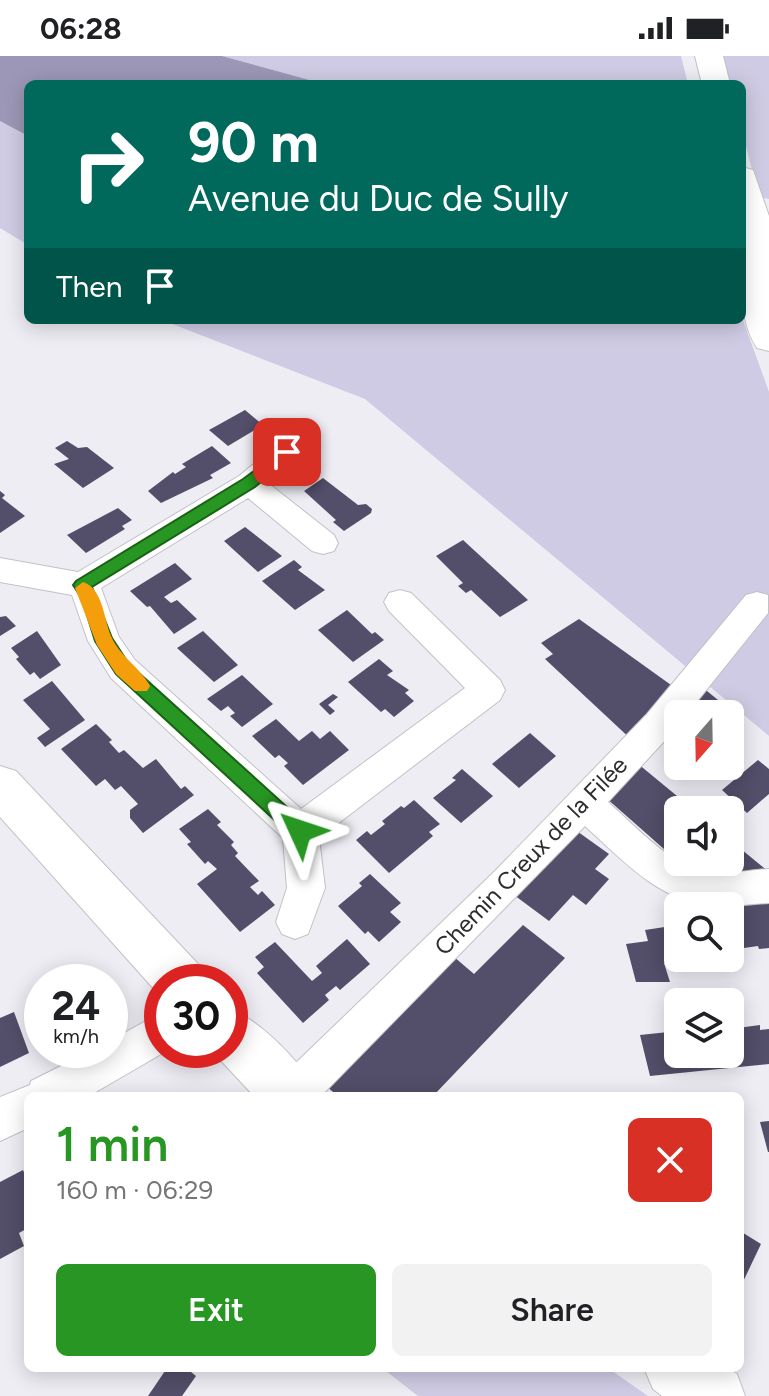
<!DOCTYPE html>
<html lang="en">
<head>
<meta charset="utf-8">
<style>
  body { margin:0; font-family:Figtree,sans-serif; background:#f2f2f2; color:#202124; height:100vh; display:flex; flex-direction:column; font-size:30px; white-space:nowrap }
  * { box-sizing:border-box; margin:0 }
  p { font-size:26px; color:#757577 }
  .icon { flex:none; width:44px; height:44px; fill:none; stroke:currentColor; stroke-width:2; stroke-linecap:round; stroke-linejoin:round }
  .map { position:relative; flex:1; overflow:hidden }
  .panel { position:absolute; left:24px; top:1036px; width:720px; height:280px; display:flex; flex-direction:column; background:#fff; border-radius:12px; box-shadow:0 4px 20px #0003 }
  .panel>* { flex:none }
  .guide { position:absolute; left:24px; top:24px; width:722px; height:244px; border-radius:12px; box-shadow:0 4px 20px #0003; background:#00695c; color:#fff; overflow:hidden }
  .needle { width:52px; rotate:200deg }
  .buttons { position:absolute; left:664px; top:644px; display:grid; gap:16px }
  .buttons a { display:grid; place-items:center; width:80px; height:80px; border-radius:12px; background:#fff; box-shadow:0 4px 20px #0003; font-size:40px }
  .speed { position:absolute; left:24px; top:908px; display:flex; gap:16px; font-size:40px; font-weight:700; text-align:center }
  .speed>* { display:grid; place-content:center; width:104px; height:104px; border-radius:50%; background:#fff; box-shadow:0 4px 20px #0003; line-height:1 }
  .speed small { font-size:20px; font-weight:400 }
  .speed .limit { border:12px solid #d22; background:#fff; color:#111 }
  .pin { position:absolute; display:grid; place-items:center; width:68px; height:68px; color:#fff; margin:-34px; border-radius:16px; box-shadow:0 4px 12px #0006 }
  .me { position:absolute; width:88px; margin:-44px; rotate:312deg; stroke-linejoin:round; filter:drop-shadow(0 0 6px #0008) }
  .turn { display:flex; align-items:center; gap:28px; height:168px; padding:0 32px; font-size:36px }
  .turn .icon { width:104px; height:104px; stroke-width:2.5 }
  .turn b { display:block; font-size:56px; line-height:68px }
  .then { display:flex; align-items:center; height:76px; padding:0 32px; background:#0003; gap:16px; font-size:30px }
  .round { display:grid; place-items:center; flex:none; width:84px; height:84px; border-radius:12px; background:#f2f2f2 }
  .summary { display:flex; align-items:center; justify-content:space-between; height:136px; padding:0 32px }
  h1 { font-size:48px; font-weight:600; line-height:60px; color:#279622 }
  .button { display:flex; gap:16px; margin-top:auto; padding:16px 32px }
  .button a { flex:1; height:92px; border-radius:12px; background:#279622; color:#fff; font-size:32px; font-weight:600; line-height:92px; text-align:center }
  .button a+a { background:#f2f2f2; color:#202124 }
  .status { display:flex; justify-content:space-between; align-items:center; height:56px; padding:0 40px; background:#fff; direction:ltr }
  .status svg { height:22px; fill:currentColor }
  .map>svg:first-child { display:block }
  .green { fill:#cfcbe4 }
  .water { fill:#9c97b6 }
  .building { fill:#534e69 }
  .lines { fill:none; stroke-linecap:round; stroke-linejoin:round }
  .street-casing { stroke:#c2c1c7; stroke-width:2 }
  .secondary-casing { stroke:#c2c1c7; stroke-width:2 }
  .highway-casing { stroke:#c2c1c7; stroke-width:2 }
  .street { fill:#fff; fill-rule:evenodd }
  .secondary { fill:#fff; fill-rule:evenodd }
  .highway { fill:#fff; fill-rule:evenodd }
  .route { fill:#279622; stroke:#196216; stroke-width:2 }
  .slow { fill:#f59e0b }
  .labels { text-anchor:middle; stroke-width:8; stroke-linejoin:round; paint-order:stroke }
  .street-label { font-size:24px; fill:#2d2d2f; stroke:#fff }
</style>
</head>
<body>
<div class="status"><b>06:28</b><svg viewBox="0 0 49 12"><path d="M0 12V9h3v3zM5 12V6h3v6zM10 12V3h3v9zM15 12V0h3v12zM26 1h20v11H26zM47 4h2v5h-2z"/></svg></div>
<div class="map">
<svg width="769" height="1340" viewBox="0 0 769 1340">
  <rect width="100%" height="100%" fill="#eeedf4"/>
  <path class="green" d="M222,0h459l7,28h-364z
    M723,0h46v143l-10,-2 -17,-66v-47h-12z
    M0,65l28,15v109l-28,-17z
    M162,264h581l26,72v344l-404,-337z
    M382,1312h226l40,28h-230z"/>
  <path class="water" d="M0,0h222l102,28h-296v52l-28,-15z"/>
  <path class="building" d="M245,354l18,15 -35,21 -19,-16z
    M67,385l11,7 9,-1 27,21 -31,20 -29,-24 15,-5 -14,-11z
    M212,390l19,17 -21,12 3,3 -52,25 -13,-12 25,-19 2,2 11,-7 -4,-3z
    M323,422l35,27 8,-1 6,5 -1,4 -27,18 -11,-9 3,-2 -32,-29z
    M0,435l5,4 -3,3 23,18 -25,17z
    M118,452l14,12 -10,6 3,3 -39,24 -19,-18z
    M245,471l37,29 -24,16 -34,-31z
    M463,484l51,47 14,13 -28,17 -29,-27 -5,3 -8,-7 5,-3 -27,-27z
    M294,504l8,7 -4,3 27,20 -30,20 -33,-29z
    M175,507l17,16 -28,18 7,6 6,-3 20,19 -23,15 -24,-28 -3,1 -17,-16z
    M347,554l25,24 3,-2 9,8 -31,22 -35,-32z
    M6,560l10,10 -16,10v-19z
    M579,563l99,71 -44,52 -89,-83 8,-5 -12,-11z
    M37,575l24,34 -21,14 -6,-7 -4,3 -14,-16 3,-2 -8,-9z
    M203,575l35,34 -24,17 -37,-34z
    M379,603l14,12 -6,4 22,15 -4,3 9,8 -20,16 -9,-8 -4,3 -33,-30z
    M242,619l31,29 -31,23 -12,-11 5,-3 -7,-7 -7,5 -14,-12z
    M52,625l33,39 -40,27 -8,-9 13,-9 -27,-29z
    M702,631l42,34 -14,18v-25h-51z
    M333,638l5,3 -10,8 7,6 -5,4 -11,-11z
    M276,663l23,22 13,-10 8,8 10,-8 19,19 -46,35 -19,-19 4,-3 -9,-8 -4,3 -23,-22z
    M96,668l16,16 -3,2 10,11 5,-3 19,18 13,-9 25,30 4,-3 9,9 -51,38 -13,-15v-8l8,-6 -17,-18 -6,4 -10,-11 -9,7 -35,-37z
    M530,677l26,23 -37,32 -27,-24z
    M758,704l11,9v25l-22,19 -25,-23z
    M637,707l57,47h-16v42l-5,5 -68,-60z
    M462,713l31,27 -32,27 -28,-25 23,-18 -4,-2z
    M414,744l26,24 -11,8 4,4 -44,37 -33,-33 11,-9 4,4 14,-11 -3,-3 19,-15 3,2z
    M208,753l13,13 -4,3 17,17 -3,3 7,8 -3,3 24,25 -9,6 8,8 4,-4 13,14 -35,27 -43,-48 20,-15 -9,-8 -3,3 -18,-20 4,-2 -12,-13z
    M574,773l35,25 -14,15 14,10 -23,26 -13,-10 -24,26 -35,-26z
    M730,784l39,32v2l-42,2 -16,-14h19z
    M370,818l31,29 -11,9 11,10 -22,20 -11,-11 -3,3 -27,-28 24,-20 -3,-3z
    M769,845v47l-10,1 -1,-3 -28,4v-44l-18,-2z
    M523,869l42,33 -132,138h-95l-11,-9 126,-131 21,18z
    M678,869v33l13,2 -27,3 6,19h-34l-10,-38 22,-3 -3,-11z
    M347,883l23,25 -30,26 -4,-4 -11,9 4,5 -26,23 -46,-50 7,-6 -9,-10 20,-15 37,39 10,-8 -6,-7z
    M42,940v39l-13,-33z
    M14,956l15,41 -29,14v-49z
    M760,969v5l9,-1v35l-119,12 -10,-41 38,-4v23h52v-25z
    M769,1065v31h-1l-8,-30z
    M23,1114l5,12v46l-9,5 5,13 -24,13v-77z
    M740,1175l21,13 -21,44z
    M167,1312h19l10,8 -14,20h-34z"/>
  <g class="lines">
    <g class="street-casing">
      <path id="street" d="M287,386l10,3 4,7 -33,31 66,52 4,8 -4,8 -11,3 -11,-3 -64,-53 -147,90 18,49 16,23 166,149 164,-121 -76,-77 -5,-9 5,-9 11,-3 11,3 89,87 5,10 -5,10 -181,138 6,50 -17,46 -13,5 -13,-5 -6,-12 11,-34 -4,-50 -172,-160 -23,-37 -16,-46 -72,-13v-24l78,14 161,-96 38,-31z
        M757,536l11,3v18l-81,101h-9v11l-7,9 -63,68c26,23 56,56 87,67 21,9 51,1 74,0v34c-21,1 -42,5 -63,2 -49,-6 -87,-48 -121,-79l-264,270h-50l6,-15 218,-210 152,-157 99,-119z
        M162,956v38h6l-79,46h-61v32l-28,13v-44l30,-12 1,-4 62,-31h17v-9z"/>
    </g>
    <g class="secondary-casing">
      <path id="secondary" d="M0,710l16,5 183,194 7,17h-44v16l-162,-181z
        M230,953c31,12 75,56 88,87h-64l-43,-46h19z
        M644,1312h83l10,6 8,22h-83l-9,-7z"/>
    </g>
    <g class="highway-casing">
      <path id="highway" d="M695,0h28l7,28h-28z
        M742,111l11,3 16,46v135l-12,-3c-20,-31 -15,-71 -15,-107l3,1 -3,-11z"/>
    </g>
    <use href="#street" class="street"/>
    <use href="#secondary" class="secondary"/>
    <use href="#highway" class="highway"/>
  </g>
  <path class="route" d="M287,391l8,5 -3,4 -37,31 -163,100 20,51 17,26 178,161 3,6 -3,6 -7,2 -7,-2 -177,-163 -21,-33 -13,-42 -9,-14 3,-4 167,-102z"/>
  <path class="slow" d="M83,526c20,6 21,38 28,54 9,21 29,31 39,50l-3,5h-12l-19,-17 -19,-29 -22,-57z"/>
  <g class="labels">
    <g class="street-label">
      <text transform="translate(531 800) rotate(-46)" y="8">Chemin Creux de la Filée</text>
    </g>
  </g>
</svg>
<div class="buttons">
<a><svg class="needle" viewBox="-14 -14 28 28"><path d="M0-13l5 13h-10z" fill="#e53935"/><path d="M0 13l5-13h-10z" fill="#757577"/></svg></a>
<a><svg class="icon" aria-label="sound" viewBox="0 0 24 24"><path d="M4 9h4l5-4v14l-5-4H4zM17 9q2 3 0 6"/></svg></a>
<a><svg class="icon" aria-label="search" viewBox="0 0 24 24"><circle cx="10" cy="10" r="6"/><path d="M15 15l6 6"/></svg></a>
<a><svg class="icon" aria-label="layers" viewBox="0 0 24 24"><path d="M12 4l9 5-9 5-9-5zM3 14l9 5 9-5"/></svg></a>
</div>
<div class="speed"><div>24<small>km/h</small></div><div class="limit">30</div></div>
<div class="pin" style="left:287px;top:396px;background:#d93025"><svg class="icon" aria-label="arrive" viewBox="0 0 24 24"><path d="M6 21V4h12l-3 4 3 4H6"/></svg></div>
<svg class="me" style="left:300px;top:775px" viewBox="-20 -20 40 40"><path d="M0-17L14 15 0 8-14 15z" fill="#279622" stroke="#fff" stroke-width="4"/></svg>
<div class="guide">
<div class="turn"><svg class="icon" aria-label="right" viewBox="0 0 24 24"><path d="M7 20v-9h11M14 6l5 5-5 5"/></svg><div><b>90 m</b>Avenue du Duc de Sully</div></div>
<div class="then">Then<svg class="icon" aria-label="arrive" viewBox="0 0 24 24"><path d="M6 21V4h12l-3 4 3 4H6"/></svg></div>
</div>
<section class="panel">
<div class="summary"><div><h1>1 min</h1><p>160 m · 06:29</p></div><a class="round" style="background:#d93025;color:#fff"><svg class="icon" aria-label="close" viewBox="0 0 24 24"><path d="M6 6l12 12M18 6L6 18"/></svg></a></div>
<div class="button"><a>Exit</a><a>Share</a></div>
</section>
</div>
</body>
</html>
